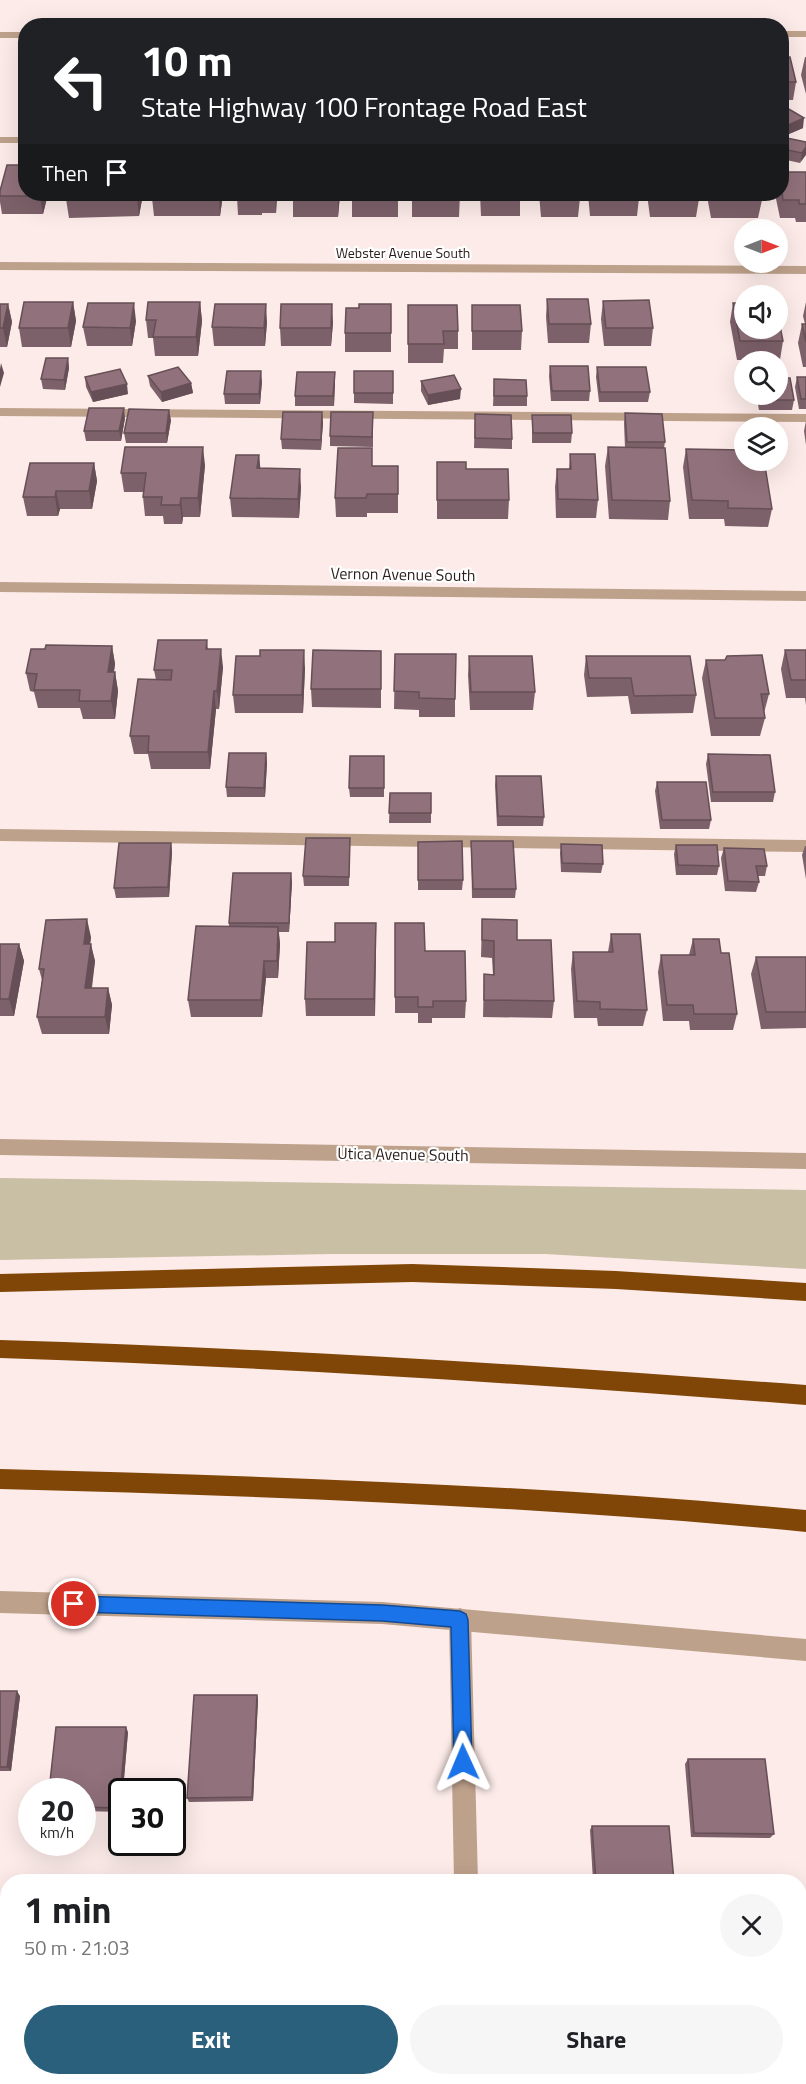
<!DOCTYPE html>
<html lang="en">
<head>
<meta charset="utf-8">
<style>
  body { margin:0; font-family:"Titillium Web",sans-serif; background:#f6f6f6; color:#202124; height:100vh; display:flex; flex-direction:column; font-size:22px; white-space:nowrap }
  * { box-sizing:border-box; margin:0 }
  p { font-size:20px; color:#757577 }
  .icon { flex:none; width:33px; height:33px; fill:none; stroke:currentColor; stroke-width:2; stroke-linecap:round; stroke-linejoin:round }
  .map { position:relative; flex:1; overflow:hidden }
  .side { position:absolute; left:0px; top:1874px; width:807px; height:212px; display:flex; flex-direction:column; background:#fff; border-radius:24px 24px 0 0; box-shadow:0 6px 24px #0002 }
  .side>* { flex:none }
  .banner { position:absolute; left:18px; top:18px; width:771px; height:183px; border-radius:24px; box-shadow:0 6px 24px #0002; background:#202124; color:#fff; overflow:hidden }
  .needle { width:39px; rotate:90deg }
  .buttons { position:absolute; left:734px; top:219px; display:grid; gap:12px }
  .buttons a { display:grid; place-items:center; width:54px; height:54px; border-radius:50%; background:#fff; box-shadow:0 6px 24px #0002; font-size:30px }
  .speed { position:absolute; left:18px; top:1778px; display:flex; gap:12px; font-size:30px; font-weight:700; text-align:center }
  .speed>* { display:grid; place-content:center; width:78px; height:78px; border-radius:50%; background:#fff; box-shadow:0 6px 24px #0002; line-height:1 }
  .speed small { font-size:15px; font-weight:400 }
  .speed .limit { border:3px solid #111; border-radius:9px; background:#fff; color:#111 }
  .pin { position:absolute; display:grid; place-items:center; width:51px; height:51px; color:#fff; margin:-26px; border:3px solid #fff; border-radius:50%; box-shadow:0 2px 6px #0007 }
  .me { position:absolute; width:66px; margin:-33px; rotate:359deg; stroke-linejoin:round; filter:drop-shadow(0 0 4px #0008) }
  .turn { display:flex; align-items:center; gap:21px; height:126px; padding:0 24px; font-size:27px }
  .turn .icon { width:78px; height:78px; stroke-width:2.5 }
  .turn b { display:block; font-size:42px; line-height:51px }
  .then { display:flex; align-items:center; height:57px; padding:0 24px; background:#0003; gap:12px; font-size:22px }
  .round { display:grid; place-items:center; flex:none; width:63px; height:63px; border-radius:32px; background:#f6f6f6 }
  .overview { display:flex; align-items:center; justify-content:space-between; height:102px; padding:0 24px }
  h1 { font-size:36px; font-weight:700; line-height:45px }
  .button { display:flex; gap:12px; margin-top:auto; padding:12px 24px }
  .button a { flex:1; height:69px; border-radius:36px; background:#2a607b; color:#fff; font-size:24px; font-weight:700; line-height:69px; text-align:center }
  .button a+a { background:#f6f6f6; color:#202124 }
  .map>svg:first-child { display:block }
  .green { fill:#c8bfa5 }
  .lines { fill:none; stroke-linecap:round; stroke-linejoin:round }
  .lane { fill:#bea18b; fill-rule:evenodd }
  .street { fill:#bea18b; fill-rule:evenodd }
  .highway { fill:#804608; fill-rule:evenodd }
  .wall { fill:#7d616a }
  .shaded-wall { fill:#664f56 }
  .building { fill:#91717b; stroke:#664f56; stroke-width:1.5 }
  .route { fill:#1a73e8; stroke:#114b97; stroke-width:1.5 }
  .labels { text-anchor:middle; stroke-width:4.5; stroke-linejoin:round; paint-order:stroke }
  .far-street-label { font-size:14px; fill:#2b1d1b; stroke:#fff }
  .street-label { font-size:16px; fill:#2b1d1b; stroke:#fff }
</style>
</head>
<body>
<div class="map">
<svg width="806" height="2084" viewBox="0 0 806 2084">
  <rect width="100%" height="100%" fill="#fcebe8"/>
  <path class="green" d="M0,1178l806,12v79l-261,-15h-214l-331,6z"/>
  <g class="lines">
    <path class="lane" d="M0,137h26v6h-26z
      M0,408l806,6v8l-806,-6z
      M0,829l806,11v12l-806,-11z
      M0,1591l382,11 424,37v22l-424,-37 -382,-11z"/>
    <path class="street" d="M782,31h24v6h-24z
      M0,32h26v6h-26z
      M0,262l806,4v8l-806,-4z
      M0,582l806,9v10l-806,-9z
      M0,1139l806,14v16l-806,-14z
      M460,1608l8,3 3,8 7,262h-24l-5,-262 3,-8z
      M457,2078h26v6h-26z"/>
    <path class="highway" d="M412,1264l204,7 190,12v18l-190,-12 -204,-7 -412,10v-18z
      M0,1340c269,8 538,25 806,45v20c-268,-21 -537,-38 -806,-47z
      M0,1469c269,7 538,16 806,41v22c-268,-26 -537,-36 -806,-43z"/>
  </g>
  <path class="wall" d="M782,57l14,25 -3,18h-11z
    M805,57h1v37l-5,-19z
    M782,111l21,17 -21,9 24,5 -6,21 -18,-4z
    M19,165l7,29h22l-5,20h-41l-2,-12v-11z
    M782,172h24v50h-10l-1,-4h-15l-5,-24h7z
    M143,194l-4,22 -70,2 -3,-19z
    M223,194l-3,22h-66l-2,-18z
    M277,194l-1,19h-14v2h-24l-1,-18z
    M293,194h47l-2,23h-45z
    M352,194h46v23h-46z
    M412,194h48l-1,23h-47z
    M480,194h40v22h-39z
    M539,194h40l1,4 -2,19h-37z
    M588,194h50l1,4 -2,18h-47z
    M647,194h51l1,5 -3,18h-46z
    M708,194h52l2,6 -4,18h-47l-4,-22z
    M547,299l44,25 -2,19h-41l-2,-26z
    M603,301l50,27 -2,18h-47l-3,-27z
    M73,302l3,19 -5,26h-49l-3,-19z
    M200,302l2,19 -4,35h-43l-2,-18h-5l-2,-18z
    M806,302v65h-3l-5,-24 4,-19h3l-2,-8z
    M733,303l50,38 -3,19h-43l-7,-38z
    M0,304h8l4,18 -5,25h-7z
    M391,304v48h-46v-19l14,-25z
    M408,305l50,26v18h-14l-1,14h-35z
    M472,305l50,26 -1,19h-49z
    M136,321l-4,25h-45l-4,-19z
    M267,322l-2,24h-51l-2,-19z
    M333,322l-2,24h-50l-1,-18z
    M68,358l1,10 -4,22 -22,-1 -2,-10z
    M550,366l40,25 -1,10h-38l-2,-25z
    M597,367l53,25 -2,10h-49l-3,-25z
    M393,371v33l-39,-1v-10z
    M335,372l-1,34h-39v-10z
    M148,376l43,7 2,10 -31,9 -12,-16z
    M85,377l43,17 -35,8 -7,-15z
    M797,377h9v32h-7l-4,-22z
    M494,379l33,17v10h-34z
    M262,381l-2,23h-35l-1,-10z
    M421,381l39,18 -32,6 -7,-14z
    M756,394h21l17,6 -2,10h-33z
    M373,412v35l-43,-1v-10z
    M625,413l40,29 -1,6 6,53 -2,19 -59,-1 -4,-53 3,-19 17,1 -1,-25z
    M475,414l37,25v10l-38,-1z
    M532,415l40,18 -1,10h-39z
    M125,418l-4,23h-35l-2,-10z
    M171,420l-4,23h-41l-2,-10z
    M806,421v24l-2,-14z
    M323,422l-2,28 -39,-1 -1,-10z
    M372,448v18h26v47h-31v4h-31l-1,-19z
    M686,449l86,60 -4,18 -43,-1 -1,-7h-35l-6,-52z
    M570,454l28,46 -2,18h-40l-1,-31 2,-18h12z
    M259,455l1,13 41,19 -2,31 -67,-1 -2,-19z
    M437,462l29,7 43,31 -1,19h-71z
    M94,463l3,18 -5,28h-32l-2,7h-31l-4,-19z
    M205,465l-5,52h-17l-1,7h-18l-1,-8h-18l-2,-19v-5h-19l-3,-19z
    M207,640l1,9 15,18 -4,42h-3l-6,60h-59l-3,-15h-14l-4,-18 26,-56 -2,-10z
    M112,646l3,18 -1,8h1l3,19 -3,28h-32l-3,-11h-42l-4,-16 -4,-1 -4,-18 19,-24z
    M785,650h21v55l-1,-7h-19l-5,-29z
    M381,651v57l-69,-1 -1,-18z
    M395,654l60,45v18h-36v-7l-25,-1z
    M469,656l66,36 -2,18h-63l-2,-35z
    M586,656l110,39 -3,18 -62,1 -3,-18 -41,1 -3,-22z
    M706,660l63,34 -5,19 1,5 -5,18h-49l-9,-58z
    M305,668l-2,45h-68l-2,-18z
    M266,753l1,10 -2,34h-38l-1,-10z
    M708,754l67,38 -2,10h-62l-5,-38z
    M384,756v41h-34l-1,-9z
    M496,776l48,41 -1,9h-46l-2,-41z
    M657,782l54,38 -2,9h-49l-5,-38z
    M390,793h41v30h-42z
    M471,841l45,48 -1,9h-43z
    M418,842l45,38 -1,10h-44z
    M171,843l1,9 -3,45 -53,1 -2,-10z
    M561,844l42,20 -2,9 -40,-1 -1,-19z
    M676,845l43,21 -2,9h-41l-2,-21z
    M805,846h1v33l-4,-24z
    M350,848l-1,38h-45l-1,-10z
    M724,848l43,18 -2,10h-7l1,6 -3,10 -31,-1 -4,-33z
    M292,882l-3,50h-10l1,12 -2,34h-12l-4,39h-71l-3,-17 41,-73v-4z
    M482,919l35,21 37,61 -2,17 -69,-1 1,-43 9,1 -1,-17 -11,-1z
    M376,923l-1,93h-69l-1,-17 30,-57z
    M395,923l30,28 41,50 -1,17h-33v5h-14v-10h-23z
    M611,934l36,76 -4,16h-45l-1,-8h-23l-3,-49 2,-17h35z
    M91,937l-1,7 5,17 -3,27h16l4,17 -3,29h-67l-5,-17 5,-37 -3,-11z
    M693,939l28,14 16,61 -4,16h-43l-1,-9h-26l-5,-49 3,-17h28z
    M0,944h19l5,17 -10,55h-14z
    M756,957h50v71l-45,1 -10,-55z
    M0,1691l20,5 -9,75h-11z
    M257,1695l1,5 -5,101 -64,1 -2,-4z
    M128,1732l-7,80 -39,-1v-20z
    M688,1759l86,75 -4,4 -79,-1 -6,-73z
    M592,1826l82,55h-81l-3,-51z
    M602,2078h86l1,6h-87z
    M771,2078h29l6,6h-35z"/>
  <path class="shaded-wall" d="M804,118l-1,10 -21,9 2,-10z
    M806,147v8l-6,8 2,-10z
    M40,194h8l-5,20 -3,-18z
    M138,194h5l-4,22 -2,-19z
    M219,194h4l-3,22 -1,-19z
    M275,194h2l-1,19z
    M338,194h2l-2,23z
    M73,302l3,19 -5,26 -3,-19z
    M200,302l2,19 -4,35 -2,-19z
    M134,303l2,18 -4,25 -2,-18z
    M8,304l4,18 -5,25 -4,-19z
    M266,304l1,18 -2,24 -1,-18z
    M332,304l1,18 -2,24v-18z
    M68,358l1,10 -4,22 -1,-10z
    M1,363l3,10 -4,14v-18z
    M261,371l1,10 -2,23 -1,-10z
    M335,372v10l-1,24 -1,-10z
    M191,383l2,10 -31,9 -1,-10z
    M127,384l1,10 -35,8 -2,-10z
    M461,389l-1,10 -32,6v-10z
    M124,408l1,10 -4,23 -2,-10z
    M169,410l2,10 -4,23 -1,-10z
    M322,412l1,10 -2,28v-10z
    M203,447l2,18 -5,52 -2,-19z
    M259,455l2,19 -4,-6z
    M94,463l3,18 -5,28 -3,-18z
    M300,469l1,18 -2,31 -1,-19z
    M56,491l4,18 -2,7 -3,-19z
    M181,498l2,19 -1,7 -2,-19z
    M112,646l3,18 -4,27 -3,-19z
    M221,649l2,18 -4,42 -2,-18z
    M304,650l1,18 -2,45 -1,-18z
    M115,672l3,19 -3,28 -4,-18z
    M214,691l2,18 -6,60 -2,-17z
    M266,753l1,10 -2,34 -1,-9z
    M171,843l1,9 -3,45 -1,-10z
    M291,873l1,9 -3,50v-9z
    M87,919l4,18 -3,24 -4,-17z
    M376,923v17l-1,76 -1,-17z
    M278,927l2,17 -2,34 -1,-17z
    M19,944l5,17 -10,55 -5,-17z
    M91,944l4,17 -6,44 -4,-17z
    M264,961l2,17 -4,39 -1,-17z
    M108,988l4,17 -3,29 -4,-17z
    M17,1691l3,5 -9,75 -4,-4z
    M257,1695l1,5 -5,101 -1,-4z
    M126,1727l2,5 -5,59h-1l-1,21 -2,-4z
    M95,2078h6v6h-6z
    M228,2078h4l-1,6h-3z"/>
  <path class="building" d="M782,57h8l6,25h-14z
    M787,108l17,10 -20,9 -2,-1v-15z
    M782,137l24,5v5l-4,6 -20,-4z
    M21,158h5v36h14v2h-40v-5l7,-26h12z
    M782,172h24v32h-7v-4h-16l-1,-9z
    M67,194h71l-1,3 -71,2z
    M152,194h67v3l-67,1z
    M237,194h38v1h-14l-1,2h-23z
    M293,194h45v5l-46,-1z
    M352,194h46v5l-47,-1z
    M412,194h48v5l-48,-1z
    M481,194h39l1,4h-40z
    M542,194h37l1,4h-38z
    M592,194h46l1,4 -47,-1z
    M651,194h47l1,5h-47z
    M713,194h47l2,6h-48z
    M547,299h41l3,25h-42z
    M649,300l4,28h-47l-3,-27z
    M24,302h49l-5,26h-49z
    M148,302h52l-4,35h-43l3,-17h-10z
    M88,303h46l-4,25 -47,-1z
    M733,303h11v25h33v-17l6,30h-43z
    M0,304h8l-5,24h-3z
    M215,304h51l-2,24 -52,-1z
    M281,304h51l-1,24h-51z
    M359,304h32v29h-46l1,-25h13z
    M408,305h49l1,26h-15l1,13h-36z
    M472,305h48l2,26h-50z
    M802,324h4v18z
    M46,358h22l-4,22 -23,-1z
    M550,366h38l2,25h-38z
    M178,367l13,16 -30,9 -13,-16z
    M597,367h49l4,25h-50z
    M120,369l7,15 -36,8 -6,-15z
    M227,371h34l-2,23h-35z
    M354,371h39v22h-39z
    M297,372h38l-2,24h-38z
    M454,375l7,14 -33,6 -7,-14z
    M797,377h9v22h-5z
    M777,378h13l4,22h-33l-1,-6h17z
    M494,379l32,1 1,16h-33z
    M89,408h35l-5,23h-35z
    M129,409l40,1 -3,23h-42z
    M283,412h39l-1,28 -40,-1z
    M331,412h42l-1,25 -42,-1z
    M625,413l37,1 3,28h-38z
    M475,414l36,1 1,24 -37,-1z
    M532,415h39l1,18h-39z
    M125,447h78l-5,51h-17l-1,7h-19l1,-8h-19l3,-24h-25z
    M608,447l57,1 5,53 -58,-1z
    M338,448h34v18h26v28h-31l-1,4h-31z
    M686,449l58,1v10h20l8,49 -44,-1v-7l-36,-1z
    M570,454h25l3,46 -40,-1 -1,-30h14z
    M236,455h23l-2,13 43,1 -2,30 -68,-1z
    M437,462h29v7h42l1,31h-72z
    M30,463h64l-5,28h-33l-1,6h-32z
    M158,640h49l-1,9h15l-4,42h-3l-6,61h-60l1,-16h-19l8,-57 33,1 1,-10h-18z
    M46,645l66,1 -4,26h7l-4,29h-32l1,-11h-46l3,-16 -11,-1 5,-24h14z
    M260,650h44l-2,45h-69l3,-39h24z
    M313,650l68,1v38h-70z
    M785,650h21v30h-15z
    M395,654h61l-1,45 -36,-1v-6l-25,-1z
    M762,655l7,39h-8l4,24h-50l-9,-58h19l2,-4z
    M469,656h63l3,36h-64z
    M586,656h104l6,39 -62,1 -3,-18h-42z
    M229,753h37l-2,35 -38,-1z
    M708,754l62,1 5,37h-62z
    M350,756h34v32h-35z
    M496,776h45l3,41 -46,-1z
    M657,782h49l5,38h-49z
    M390,793h41v20h-42z
    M306,838h44l-1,39 -46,-1z
    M462,841l1,39h-45v-38z
    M471,841h42l3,48h-43z
    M119,843h52l-3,44 -54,1z
    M561,844l41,1 1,19 -41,-1z
    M676,845h41l2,21 -41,-1z
    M724,848l40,1 3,17h-11l3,16 -31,-1z
    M233,873h58l-2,50h-60z
    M87,919l-3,25h7l-6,44h23l-3,29h-68l7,-48h-5l7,-49z
    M482,919l35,1v20h34l3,61 -70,-1v-26l10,1v-34l-12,-1z
    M335,923h41l-2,76h-69l2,-57h28z
    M395,923h29l1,28h40l1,50h-33v6h-15v-10h-23z
    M196,926l82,1 -1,34h-13l-3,39h-73z
    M611,934h29l7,76 -47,-1v-7l-23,-1 -4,-49h40z
    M693,939h26l2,14h8l8,61h-43l-1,-9h-26l-6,-50h34z
    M0,944h19l-10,55h-9z
    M756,957h50v55h-40z
    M0,1691h17l-10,76h-7z
    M194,1695h63l-5,102 -65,1z
    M56,1727h70l-7,81 -37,-1v-16h-33z
    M688,1759h77l9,75 -80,-1z
    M592,1826h77l5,55h-78z
    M8,1965v113h87v6h-95v-51z
    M800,1970h6v114h-27l-1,-6h22z
    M125,2078h103v6h-103z
    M253,2078h84v6h-84z
    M606,2078h82l1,6h-83z"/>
  <path class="route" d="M74,1596l308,9 78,6 6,3 2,6 4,142 -3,6 -6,3 -6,-3 -3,-6 -3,-135 -69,-6 -308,-9 -6,-2 -2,-6 2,-6z"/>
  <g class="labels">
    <g class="far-street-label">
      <text x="403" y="258">Webster Avenue South</text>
    </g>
    <g class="street-label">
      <text transform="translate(403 574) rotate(1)" y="6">Vernon Avenue South</text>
      <text transform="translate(403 1154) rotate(1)" y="6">Utica Avenue South</text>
    </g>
  </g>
</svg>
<div class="buttons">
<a><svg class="needle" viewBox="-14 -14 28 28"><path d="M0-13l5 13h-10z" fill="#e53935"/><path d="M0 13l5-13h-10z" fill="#757577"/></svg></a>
<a><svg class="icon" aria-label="sound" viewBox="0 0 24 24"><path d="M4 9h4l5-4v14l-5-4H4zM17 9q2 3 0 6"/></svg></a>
<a><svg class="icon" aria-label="search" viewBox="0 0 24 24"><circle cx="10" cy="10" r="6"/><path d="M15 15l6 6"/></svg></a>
<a><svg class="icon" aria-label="layers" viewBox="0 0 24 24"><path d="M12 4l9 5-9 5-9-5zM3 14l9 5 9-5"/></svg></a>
</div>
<div class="speed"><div>20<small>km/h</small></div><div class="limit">30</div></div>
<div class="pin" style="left:74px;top:1604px;background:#d93025"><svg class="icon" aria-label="arrive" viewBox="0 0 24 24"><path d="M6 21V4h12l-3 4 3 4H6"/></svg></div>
<svg class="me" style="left:463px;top:1762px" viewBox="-20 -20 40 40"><path d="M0-17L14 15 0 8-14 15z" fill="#1a73e8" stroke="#fff" stroke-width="4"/></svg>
<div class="banner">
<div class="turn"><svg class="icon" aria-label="left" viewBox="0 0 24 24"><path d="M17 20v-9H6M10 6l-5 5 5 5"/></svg><div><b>10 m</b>State Highway 100 Frontage Road East</div></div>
<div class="then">Then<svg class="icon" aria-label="arrive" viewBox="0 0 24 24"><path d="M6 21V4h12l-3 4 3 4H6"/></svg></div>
</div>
<section class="side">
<div class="overview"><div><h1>1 min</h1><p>50 m · 21:03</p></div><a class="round"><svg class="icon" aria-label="close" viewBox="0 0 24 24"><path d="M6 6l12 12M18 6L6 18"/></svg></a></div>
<div class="button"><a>Exit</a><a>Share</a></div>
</section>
</div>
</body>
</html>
